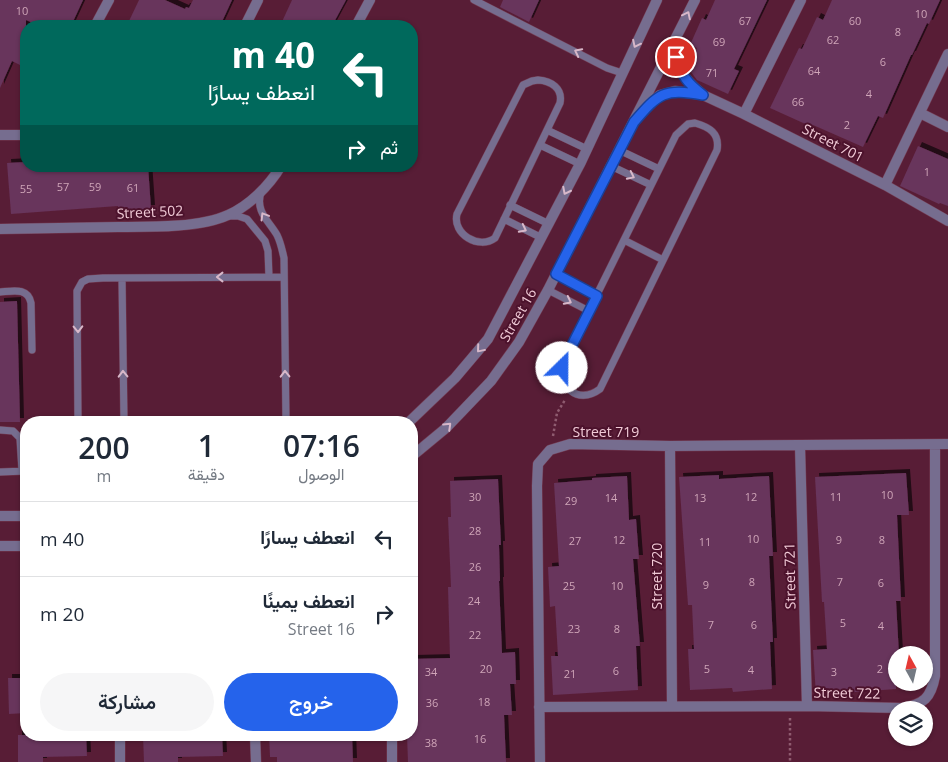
<!DOCTYPE html>
<html lang="ar">
<head>
<meta charset="utf-8">
<style>
  body { margin:0; font-family:"Open Sans",Vazirmatn,sans-serif; background:#f6f6f7; color:#1f2937; direction:rtl; height:100vh; display:flex; flex-direction:column; font-size:19px; white-space:nowrap }
  * { box-sizing:border-box; margin:0 }
  p { font-size:16px; color:#747a83 }
  .icon { flex:none; width:28px; height:28px; fill:none; stroke:currentColor; stroke-width:2; stroke-linecap:round; stroke-linejoin:round }
  .map { position:relative; flex:1; overflow:hidden; direction:ltr }
  .panel { position:absolute; left:20px; top:416px; width:398px; height:325px; display:flex; flex-direction:column; background:#fff; border-radius:20px; box-shadow:0 1px 4px #0004; direction:rtl }
  .panel>* { flex:none }
  .top-card { position:absolute; left:20px; top:20px; width:398px; height:152px; border-radius:20px; box-shadow:0 1px 4px #0004; direction:rtl; background:#00695c; color:#fff; overflow:hidden }
  .needle { width:32px; rotate:352deg }
  .fabs { position:absolute; left:888px; top:646px; display:grid; gap:10px }
  .fabs a { display:grid; place-items:center; width:45px; height:45px; border-radius:50%; background:#fff; box-shadow:0 1px 4px #0004; font-size:25px }
  .pin { position:absolute; display:grid; place-items:center; width:42px; height:42px; color:#fff; margin:-21px; border:2px solid #fff; border-radius:50%; box-shadow:0 1px 5px #0007 }
  .me { position:absolute; width:55px; margin:-28px; rotate:23deg; stroke-linejoin:round; filter:drop-shadow(0 0 4px #0008) }
  .turn { display:flex; align-items:center; gap:18px; height:105px; padding:0 20px; font-size:22px }
  .turn .icon { width:65px; height:65px; stroke-width:2.5 }
  .turn b { display:block; font-size:35px; line-height:42px }
  .then { display:flex; align-items:center; height:48px; padding:0 20px; background:#0003; gap:10px; font-size:19px }
  .eta { display:flex; justify-content:space-evenly; align-items:center; height:85px; text-align:center }
  .eta b { font-size:30px; font-weight:600; line-height:35px }
  .cta { display:flex; gap:10px; margin-top:auto; padding:10px 20px }
  .cta a { flex:1; height:58px; border-radius:30px; background:#2563eb; color:#fff; font-size:20px; font-weight:600; line-height:58px; text-align:center }
  .cta a+a { background:#f6f6f7; color:#1f2937 }
  ul { padding:0; list-style:none }
  li { display:flex; align-items:center; gap:15px; height:75px; padding:0 20px; border-top:1px solid #e0e1e3 }
  li div { flex:1 }
  li b { display:block; font-size:19px }
  li em { font-style:normal }
  .map>svg:first-child { display:block }
  .building { fill:#68345b; filter:url(#shadow) }
  .lines { fill:none; stroke-linecap:round; stroke-linejoin:round }
  .service-casing { stroke:#743c53; stroke-width:8 }
  .minor-casing { stroke:#743c53; stroke-width:11 }
  .tertiary-casing { stroke:#743c53; stroke-width:11 }
  .path { stroke:#8f5c70; stroke-width:2.5; stroke-dasharray:2.5 2.5; stroke-linecap:butt }
  .service { stroke:#766d8f; stroke-width:7 }
  .minor { stroke:#766d8f; stroke-width:10 }
  .tertiary { stroke:#766d8f; stroke-width:10 }
  .oneway { stroke:#d8b8c9 }
  .route-casing { stroke:#184099; stroke-width:12 }
  .route { stroke:#2563eb; stroke-width:9 }
  .labels { text-anchor:middle; stroke-width:4; stroke-linejoin:round; paint-order:stroke }
  .number-label { font-size:11px; fill:#cfa5b8 }
  .street-label { font-size:14px; fill:#f1cbd7; stroke:#4c122c }
</style>
</head>
<body>
<div class="map">
<svg width="948" height="762" viewBox="0 0 948 762">
  <defs>
    <filter id="shadow"><feDropShadow dx="4" dy="-4" stdDeviation="0" flood-color="#0009"/></filter>
  </defs>
  <rect width="100%" height="100%" fill="#581d36"/>
  <path class="building" d="M0,0h83l-12,26h-31l-14,-6v48l-14,-7 -12,27z
    M139,0h26l20,9 1,-2 3,1 4,-8h39l-12,26h-81l-10,-5z
    M292,0h54l-14,26h-52z
    M503,0h36l-10,22 -29,-15z
    M715,0h52l-33,69 5,2 -11,23 -31,-14 -9,-12 9,-20 -7,-3 12,-27 4,2z
    M832,0h108l-11,24 -2,-1 -15,32h-1l-28,63 -5,-2 -15,31 -50,-22 -1,2 -42,-19 29,-60 3,1 15,-32 6,3z
    M918,146l30,13v47l-8,-3 -1,1 -39,-18z
    M26,162v4h122l3,43 -33,2v-5l-107,8 -4,-51z
    M17,301l3,121h-20v-120z
    M906,473l3,42h-12l4,86h-5l3,54h-3v34l-80,6 -3,-45 14,-1 -3,-47h-2l-7,-125z
    M719,475v4l50,-3 4,80h-4l4,86h-3l2,47 -39,3 -1,-4 -42,2 -2,-41h6l-2,-44h-4l-9,-128z
    M627,476l2,44 7,-1 3,40h-6l7,87h-4l2,44 -85,5 -2,-39h7l-3,-50 -5,1 -2,-40 11,-1 -5,-83 38,-3v-2z
    M498,479l3,66h-2l1,36h-1l3,72 13,-1 1,32h-6l2,31h-8l2,47h-98l-1,-27h4v-76l39,-1 -2,-71h3l-3,-70h3l-1,-36z
    M8,678h18v35l-17,1z
    M18,735h68l1,21 -44,1v5h-25z
    M143,735h79l1,21 -45,1v5h-34z
    M269,735h83l1,27h-76v-5h-7z"/>
  <g class="lines">
    <g class="service-casing">
      <path id="service" d="M474,0l133,68 15,5
        M538,80c13,1 25,8 22,23l-65,135c-16,12 -43,-4 -38,-24l66,-129 9,-4z
        M695,123c14,4 25,10 22,27l-117,239c-23,17 -43,-3 -36,-28l112,-226 12,-11z
        M547,130l40,19
        M540,145l40,19
        M619,150l40,19
        M611,166l40,19
        M261,192c-6,19 7,28 16,43 4,8 5,15 7,23l2,164
        M510,205l39,19
        M228,216h10l9,3 18,22 3,10 1,26
        M504,219l38,19
        M624,240l39,20
        M556,274l41,21
        M122,278l2,144
        M548,290l41,21
        M0,292c13,-1 28,-5 31,11l1,47
        M78,422l-1,-131 5,-9 6,-3 15,-1 181,-1
        M0,430l13,1 7,7 2,33
        M0,472l25,-1"/>
    </g>
    <g class="minor-casing">
      <path id="minor" d="M95,26l14,-26
        M245,26l13,-26
        M356,26l14,-26
        M676,39c-1,27 5,38 26,55
        M920,113l28,14
        M744,114l57,-114
        M638,117l12,-14 10,-8 15,-4 28,4 41,19 141,71 63,36
        M0,135h26
        M885,185l63,-131
        M0,229c39,-1 79,-1 118,-2 31,0 82,1 110,-12 21,-9 41,-29 53,-49
        M670,446l2,260
        M800,446l7,260
        M539,707l268,-1 95,2c22,-4 29,-10 33,-32v-231
        M120,735v27
        M255,735l1,27
        M392,762v-27
        M540,762l-3,-276 1,-22 12,-14 20,-6 100,2 278,-2"/>
    </g>
    <g class="tertiary-casing">
      <path id="tertiary" d="M409,422l46,-44 33,-39 92,-175 77,-164
        M411,457l35,-29 45,-47 28,-39 29,-52 147,-290
        M0,516h26
        M0,546h26"/>
    </g>
    <path class="path" d="M553,436l4,-23 8,-13
      M790,718v44"/>
    <use href="#service" class="service"/>
    <use href="#minor" class="minor"/>
    <use href="#tertiary" class="tertiary"/>
  </g>
  <defs><path id="oneway-chevron" d="M-2-3.5L2.5 0L-2 3.5" fill="none" stroke-width="1.6" stroke-linecap="round" stroke-linejoin="round" transform="scale(1.25)"/></defs>
  <g class="oneway">
    <use href="#oneway-chevron" transform="translate(687 15) rotate(-64)"/>
    <use href="#oneway-chevron" transform="translate(636 44) rotate(116)"/>
    <use href="#oneway-chevron" transform="translate(578 52) rotate(-153)"/>
    <use href="#oneway-chevron" transform="translate(631 176) rotate(26)"/>
    <use href="#oneway-chevron" transform="translate(566 191) rotate(117)"/>
    <use href="#oneway-chevron" transform="translate(264 216) rotate(-121)"/>
    <use href="#oneway-chevron" transform="translate(523 229) rotate(27)"/>
    <use href="#oneway-chevron" transform="translate(220 277) rotate(180)"/>
    <use href="#oneway-chevron" transform="translate(568 301) rotate(27)"/>
    <use href="#oneway-chevron" transform="translate(78 329) rotate(89)"/>
    <use href="#oneway-chevron" transform="translate(480 349) rotate(130)"/>
    <use href="#oneway-chevron" transform="translate(123 374) rotate(-91)"/>
    <use href="#oneway-chevron" transform="translate(285 374) rotate(-91)"/>
    <use href="#oneway-chevron" transform="translate(448 426) rotate(-44)"/>
  </g>
  <g class="lines">
    <g class="route-casing">
      <path id="route" d="M562,368l2,-7 33,-65 -41,-22 78,-152c25,-29 30,-34 69,-27 -16,-12 -21,-19 -27,-38"/>
    </g>
    <use href="#route" class="route"/>
  </g>
  <g class="labels">
    <g class="number-label">
      <text x="22" y="15">10</text>
      <text x="921" y="18">10</text>
      <text x="745" y="25">67</text>
      <text x="855" y="25">60</text>
      <text x="898" y="36">8</text>
      <text x="833" y="44">62</text>
      <text x="719" y="46">69</text>
      <text x="883" y="66">6</text>
      <text x="814" y="75">64</text>
      <text x="712" y="77">71</text>
      <text x="869" y="98">4</text>
      <text x="798" y="106">66</text>
      <text x="847" y="129">2</text>
      <text x="927" y="176">1</text>
      <text x="63" y="191">57</text>
      <text x="95" y="191">59</text>
      <text x="133" y="192">61</text>
      <text x="26" y="193">55</text>
      <text x="887" y="499">10</text>
      <text x="475" y="501">30</text>
      <text x="751" y="501">12</text>
      <text x="836" y="501">11</text>
      <text x="611" y="502">14</text>
      <text x="700" y="502">13</text>
      <text x="571" y="505">29</text>
      <text x="475" y="535">28</text>
      <text x="753" y="543">10</text>
      <text x="619" y="544">12</text>
      <text x="839" y="544">9</text>
      <text x="882" y="544">8</text>
      <text x="575" y="545">27</text>
      <text x="705" y="546">11</text>
      <text x="475" y="571">26</text>
      <text x="752" y="586">8</text>
      <text x="840" y="586">7</text>
      <text x="881" y="587">6</text>
      <text x="706" y="589">9</text>
      <text x="569" y="590">25</text>
      <text x="617" y="590">10</text>
      <text x="474" y="605">24</text>
      <text x="843" y="627">5</text>
      <text x="711" y="629">7</text>
      <text x="754" y="629">6</text>
      <text x="881" y="630">4</text>
      <text x="574" y="633">23</text>
      <text x="617" y="633">8</text>
      <text x="475" y="639">22</text>
      <text x="486" y="673">20</text>
      <text x="707" y="673">5</text>
      <text x="880" y="673">2</text>
      <text x="751" y="674">4</text>
      <text x="616" y="675">6</text>
      <text x="431" y="676">34</text>
      <text x="834" y="676">3</text>
      <text x="570" y="678">21</text>
      <text x="484" y="706">18</text>
      <text x="432" y="707">36</text>
      <text x="480" y="743">16</text>
      <text x="431" y="747">38</text>
    </g>
    <g class="street-label">
      <text transform="translate(833 143) rotate(27)" y="5">Street 701</text>
      <text transform="translate(150 212) rotate(-3)" y="5">Street 502</text>
      <text transform="translate(518 315) rotate(-60)" y="5">Street 16</text>
      <text x="606" y="437">Street 719</text>
      <text transform="translate(657 576) rotate(-90)" y="5">Street 720</text>
      <text transform="translate(790 576) rotate(-91)" y="5">Street 721</text>
      <text transform="translate(847 693) rotate(1)" y="5">Street 722</text>
    </g>
  </g>
</svg>
<div class="fabs">
<a><svg class="needle" viewBox="-14 -14 28 28"><path d="M0-13l5 13h-10z" fill="#e53935"/><path d="M0 13l5-13h-10z" fill="#747a83"/></svg></a>
<a><svg class="icon" aria-label="layers" viewBox="0 0 24 24"><path d="M12 4l9 5-9 5-9-5zM3 14l9 5 9-5"/></svg></a>
</div>
<div class="pin" style="left:676px;top:57px;background:#d93025"><svg class="icon" aria-label="arrive" viewBox="0 0 24 24"><path d="M6 21V4h12l-3 4 3 4H6"/></svg></div>
<svg class="me" style="left:562px;top:368px" viewBox="-20 -20 40 40"><circle r="19" fill="#fff"/><path d="M0-13L10 11 0 6-10 11z" fill="#2563eb"/></svg>
<div class="top-card">
<div class="turn"><svg class="icon" aria-label="left" viewBox="0 0 24 24"><path d="M17 20v-9H6M10 6l-5 5 5 5"/></svg><div><b>40 m</b>انعطف يسارًا</div></div>
<div class="then">ثم<svg class="icon" aria-label="right" viewBox="0 0 24 24"><path d="M7 20v-9h11M14 6l5 5-5 5"/></svg></div>
</div>
<section class="panel">
<div class="eta">
<div><b>07:16</b><p>الوصول</p></div>
<div><b>1</b><p>دقيقة</p></div>
<div><b>200</b><p>m</p></div>
</div>
<ul>
<li><svg class="icon" aria-label="left" viewBox="0 0 24 24"><path d="M17 20v-9H6M10 6l-5 5 5 5"/></svg><div><b>انعطف يسارًا</b></div><em>40 m</em></li>
<li><svg class="icon" aria-label="right" viewBox="0 0 24 24"><path d="M7 20v-9h11M14 6l5 5-5 5"/></svg><div><b>انعطف يمينًا</b><p>Street 16</p></div><em>20 m</em></li>
</ul>
<div class="cta"><a>خروج</a><a>مشاركة</a></div>
</section>
</div>
</body>
</html>
